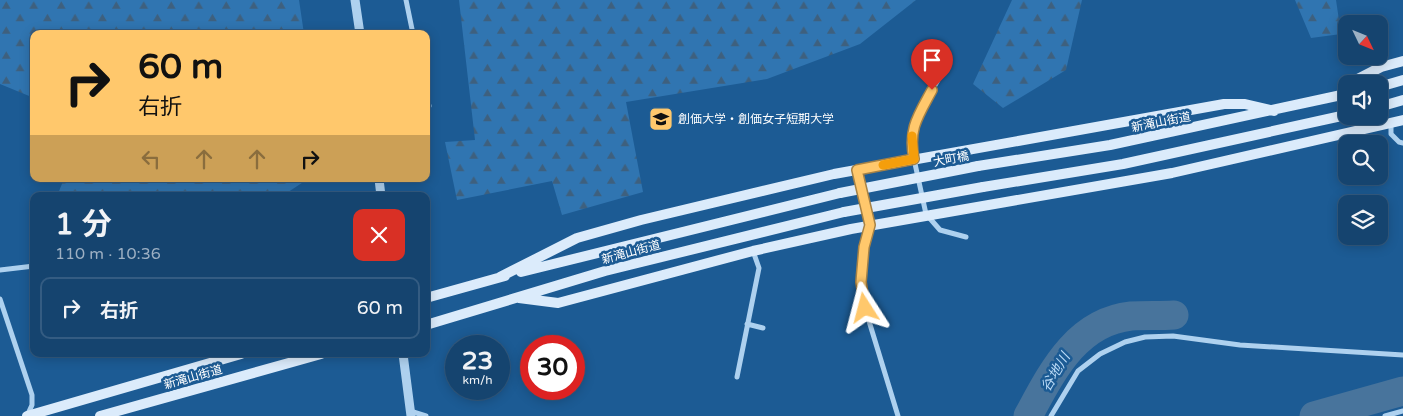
<!DOCTYPE html>
<html lang="ja">
<head>
<meta charset="utf-8">
<style>
  body { margin:0; font-family:"Varela Round","Noto Sans JP",sans-serif; background:#1e4b74; color:#f1f3f6; height:100vh; display:flex; flex-direction:column; font-size:19px; white-space:nowrap }
  * { box-sizing:border-box; margin:0 }
  p { font-size:16px; color:#9db0c3 }
  .icon { flex:none; width:28px; height:28px; fill:none; stroke:currentColor; stroke-width:2; stroke-linecap:round; stroke-linejoin:round }
  .map { position:relative; flex:1; overflow:hidden }
  .panel { position:absolute; left:30px; top:192px; width:400px; height:165px; display:flex; flex-direction:column; background:#15446f; border-radius:10px; box-shadow:0 2px 12px #0003,0 0 0 1px #345c82 }
  .panel>* { flex:none }
  .guide { position:absolute; left:30px; top:30px; width:400px; height:152px; border-radius:10px; box-shadow:0 2px 12px #0003,0 0 0 1px #345c82; background:#ffc86c; color:#111; overflow:hidden }
  .needle { width:32px; rotate:133deg }
  .buttons { position:absolute; left:1338px; top:15px; display:grid; gap:10px }
  .buttons a { display:grid; place-items:center; width:50px; height:50px; border-radius:10px; background:#15446f; box-shadow:0 2px 12px #0003,0 0 0 1px #345c82; font-size:25px }
  .speed { position:absolute; left:445px; top:335px; display:flex; gap:10px; font-size:25px; font-weight:700; text-align:center }
  .speed>* { display:grid; place-content:center; width:65px; height:65px; border-radius:50%; background:#15446f; box-shadow:0 2px 12px #0003,0 0 0 1px #345c82; line-height:1 }
  .speed small { font-size:12px; font-weight:400 }
  .speed .limit { border:8px solid #d22; background:#fff; color:#111 }
  .pin { position:absolute; display:grid; place-items:center; width:42px; height:42px; color:#fff; margin:-51px -21px; border-radius:50% 50% 50% 0; rotate:-45deg; box-shadow:0 0 5px #0007 }
  .pin .icon { rotate:45deg }
  .me { position:absolute; width:55px; margin:-28px; rotate:351deg; stroke-linejoin:round; filter:drop-shadow(0 0 4px #0008) }
  .turn { display:flex; align-items:center; gap:18px; height:105px; padding:0 25px; font-size:22px }
  .turn .icon { width:65px; height:65px; stroke-width:2.5 }
  .turn b { display:block; font-size:35px; line-height:42px }
  .lanes { display:flex; align-items:center; height:48px; padding:0 25px; background:#0003; justify-content:center; gap:25px; direction:ltr }
  .lanes .off { opacity:.35 }
  .round { display:grid; place-items:center; flex:none; width:52px; height:52px; border-radius:10px; background:#1e4b74 }
  .headline { display:flex; align-items:center; justify-content:space-between; height:85px; padding:0 25px }
  h1 { font-size:30px; font-weight:700; line-height:38px }
  ul { padding:0; list-style:none }
  li { display:flex; align-items:center; gap:15px; height:62px; margin:0 10px 8px; padding:0 15px; border:2px solid #345c82; border-radius:10px }
  li div { flex:1 }
  li b { display:block; font-size:19px }
  li em { font-style:normal }
  .map>svg:first-child { display:block }
  .forest { fill:url(#forest-firs) }
  .lines { fill:none; stroke-linecap:round; stroke-linejoin:round }
  .river { stroke:#48749c; stroke-width:29 }
  .minor { stroke:#aed1ef; stroke-width:5 }
  .tertiary { stroke:#aed1ef; stroke-width:9 }
  .secondary { stroke:#dbebfb; stroke-width:10 }
  .secondary-bridge { stroke:#dbebfb; stroke-width:10 }
  .route-casing { stroke:#a68246; stroke-width:12 }
  .route { stroke:#ffc86c; stroke-width:9 }
  .slow { stroke:#f59e0b; stroke-width:9 }
  .labels { text-anchor:middle; stroke-width:5; stroke-linejoin:round; paint-order:stroke }
  .poi-label { font-size:12px; fill:#fff; stroke:#1c5b94; text-anchor:start }
  .street-label { font-size:12px; fill:#fff; stroke:#1c5b94 }
  .water-label { font-size:14px; font-style:italic; fill:#badaf6; stroke:#1c5b94 }
</style>
</head>
<body>
<div class="map">
<svg width="1403" height="416" viewBox="0 0 1403 416">
  <defs>
    <pattern id="forest-firs" width="22" height="20" patternUnits="userSpaceOnUse" patternTransform="scale(1.25)"><rect width="22" height="20" fill="#3075b1"/><path d="M5 1l3.5 6h-7zM16 11l3.5 6h-7z" fill="#3e607e"/></pattern>
  </defs>
  <rect width="100%" height="100%" fill="#1c5b94"/>
  <path class="forest" d="M0,0h299l5,34h-270v64l-34,-14z
    M459,0h457l-56,44 -93,35 -141,23 17,90 -81,23 -10,-34 -95,19 -12,-58 30,-2z
    M1012,0h70l-16,70 -63,38 -30,-24z
    M1295,0h41l5,34 -30,4z
    M64,179h244l-26,17h-225z"/>
  <g class="lines">
    <path class="river" d="M1028,416c24,-44 48,-94 103,-100 14,-1 29,0 43,-1
      M1314,416l89,-25"/>
    <path class="minor" d="M406,0l7,34
      M942,73l-29,51 -1,26 14,64 14,16 26,7
      M426,95l3,11 -3,2
      M1391,123v11l8,8 4,1
      M857,170l13,55 -6,22 -3,35 4,26 33,108
      M0,270l34,-4
      M0,299l32,96v10l-5,11
      M747,324l16,4
      M737,377l22,-109 -6,-17
      M410,411l16,5
      M1051,416l27,-45 22,-17 25,-12 20,-5 28,-1 67,9 163,10
      M1385,416l18,-5"/>
    <path class="tertiary" d="M355,0l5,34
      M379,179l2,17
      M403,354l8,62"/>
    <path class="secondary" d="M1348,84l33,-17 22,-6
      M1379,87l24,-7
      M1379,107l24,-7
      M978,166l132,-21 236,-51
      M983,187l140,-23 223,-49
      M521,272l319,-79
      M500,277l77,-39 64,-18 193,-46 390,-70h21l29,7
      M426,298l79,-22
      M519,298l39,5 195,-52 98,-22 321,-56 231,-53
      M426,325l179,-54 239,-59
      M27,416l214,-62
      M100,416l221,-62"/>
    <path class="secondary-bridge" d="M840,193l138,-27
      M844,212l139,-25"/>
  </g>
  <g class="lines">
    <g class="route-casing">
      <path id="route" d="M865,308l-4,-26 3,-35 6,-22 -13,-55 57,-11c-6,-30 4,-43 18,-69"/>
    </g>
    <use href="#route" class="route"/>
    <path class="slow" d="M883,165l31,-6 -2,-23"/>
  </g>
  <defs>
    <g id="university-square" transform="scale(1.25)"><rect x="-9" y="-9" width="18" height="18" rx="4" fill="#ffc86c" stroke="#1c5b94"/><path d="M0-5L7-2L0 1L-7-2ZM-4 1L0 2.5L4 1V4Q0 6-4 4Z" fill="#111"/></g>
  </defs>
  <g fill-rule="evenodd">
    <use href="#university-square" x="661" y="119"/>
  </g>
  <g class="labels">
    <g class="poi-label">
      <text x="678" y="123">創価大学・創価女子短期大学</text>
    </g>
    <g class="street-label">
      <text transform="translate(1161 122) rotate(-11)" y="4">新滝山街道</text>
      <text transform="translate(951 159) rotate(-11)" y="4">大町橋</text>
      <text transform="translate(631 252) rotate(-15)" y="4">新滝山街道</text>
      <text transform="translate(193 377) rotate(-16)" y="4">新滝山街道</text>
    </g>
    <g class="water-label">
      <text transform="translate(1055 372) rotate(-59)" y="5">谷地川</text>
    </g>
  </g>
</svg>
<div class="buttons">
<a><svg class="needle" viewBox="-14 -14 28 28"><path d="M0-13l5 13h-10z" fill="#e53935"/><path d="M0 13l5-13h-10z" fill="#9db0c3"/></svg></a>
<a><svg class="icon" aria-label="sound" viewBox="0 0 24 24"><path d="M4 9h4l5-4v14l-5-4H4zM17 9q2 3 0 6"/></svg></a>
<a><svg class="icon" aria-label="search" viewBox="0 0 24 24"><circle cx="10" cy="10" r="6"/><path d="M15 15l6 6"/></svg></a>
<a><svg class="icon" aria-label="layers" viewBox="0 0 24 24"><path d="M12 4l9 5-9 5-9-5zM3 14l9 5 9-5"/></svg></a>
</div>
<div class="speed"><div>23<small>km/h</small></div><div class="limit">30</div></div>
<div class="pin" style="left:932px;top:90px;background:#d93025"><svg class="icon" aria-label="arrive" viewBox="0 0 24 24"><path d="M6 21V4h12l-3 4 3 4H6"/></svg></div>
<svg class="me" style="left:865px;top:308px" viewBox="-20 -20 40 40"><path d="M0-17L14 15 0 8-14 15z" fill="#ffc86c" stroke="#fff" stroke-width="4"/></svg>
<div class="guide">
<div class="turn"><svg class="icon" aria-label="right" viewBox="0 0 24 24"><path d="M7 20v-9h11M14 6l5 5-5 5"/></svg><div><b>60 m</b>右折</div></div>
<div class="lanes"><svg class="icon off" aria-label="left" viewBox="0 0 24 24"><path d="M17 20v-9H6M10 6l-5 5 5 5"/></svg><svg class="icon off" aria-label="ahead" viewBox="0 0 24 24"><path d="M12 20V5M6 11l6-6 6 6"/></svg><svg class="icon off" aria-label="ahead" viewBox="0 0 24 24"><path d="M12 20V5M6 11l6-6 6 6"/></svg><svg class="icon" aria-label="right" viewBox="0 0 24 24"><path d="M7 20v-9h11M14 6l5 5-5 5"/></svg></div>
</div>
<section class="panel">
<div class="headline"><div><h1>1 分</h1><p>110 m · 10:36</p></div><a class="round" style="background:#d93025;color:#fff"><svg class="icon" aria-label="close" viewBox="0 0 24 24"><path d="M6 6l12 12M18 6L6 18"/></svg></a></div>
<ul>
<li><svg class="icon" aria-label="right" viewBox="0 0 24 24"><path d="M7 20v-9h11M14 6l5 5-5 5"/></svg><div><b>右折</b></div><em>60 m</em></li>
</ul>
</section>
</div>
</body>
</html>
